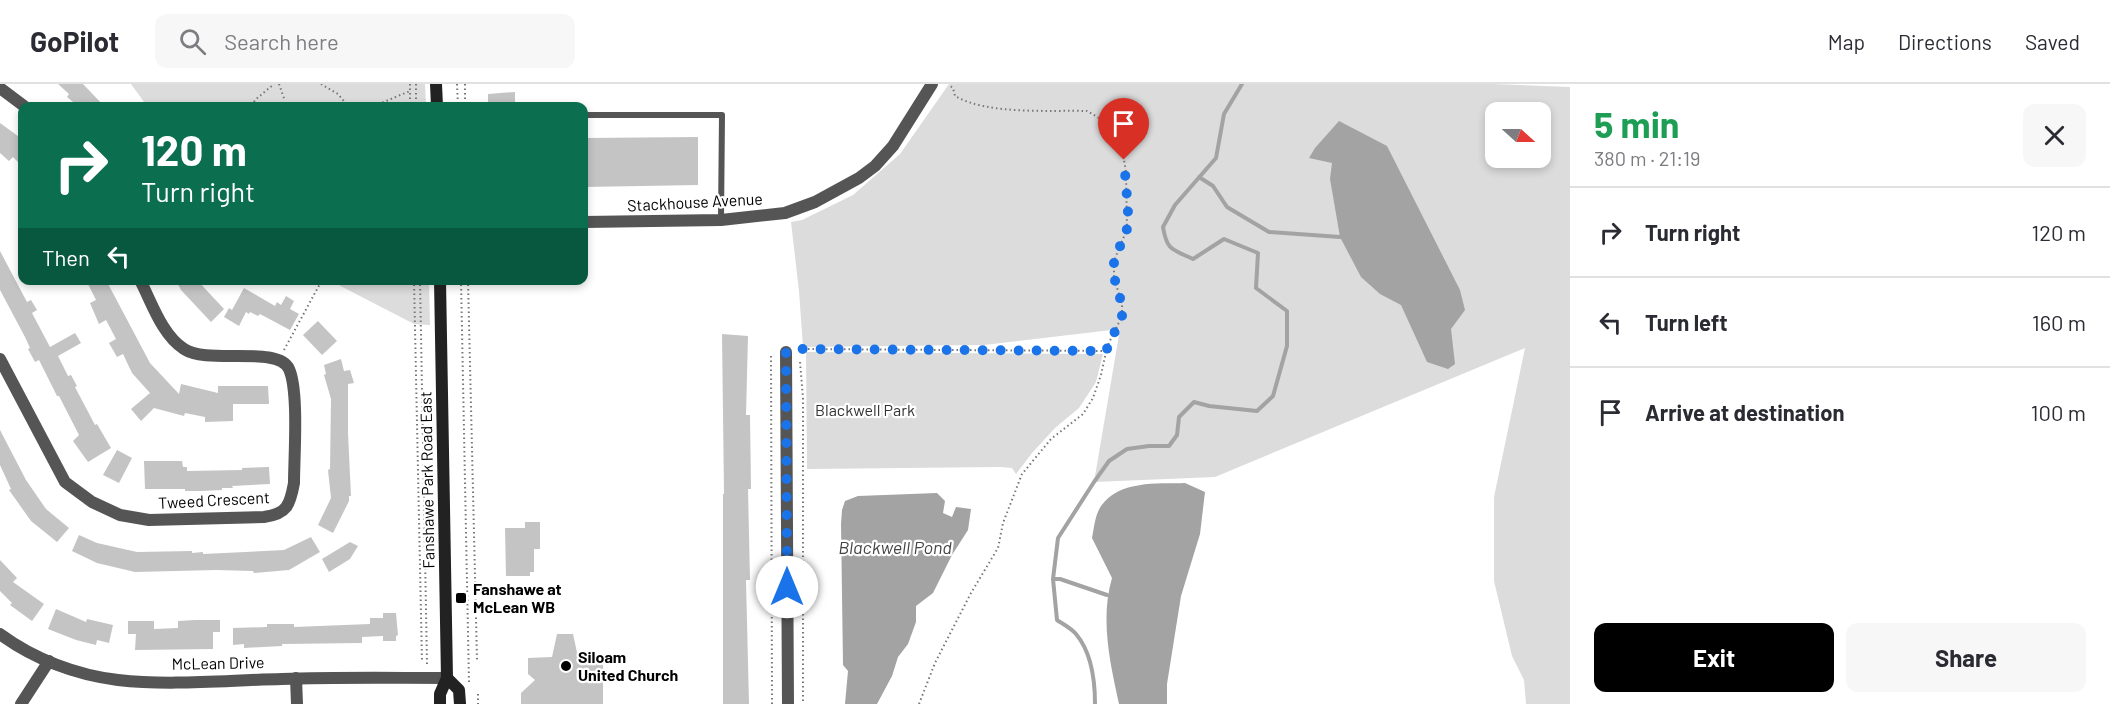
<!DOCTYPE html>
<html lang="en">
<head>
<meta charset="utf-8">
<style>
  body { margin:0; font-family:Barlow,sans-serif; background:#f7f7f7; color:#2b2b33; height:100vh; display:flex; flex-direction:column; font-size:22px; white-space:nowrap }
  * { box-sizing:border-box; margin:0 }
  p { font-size:20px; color:#7c7c81 }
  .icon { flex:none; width:33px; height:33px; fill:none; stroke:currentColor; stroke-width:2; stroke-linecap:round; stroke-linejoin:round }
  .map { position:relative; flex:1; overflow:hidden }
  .drawer { display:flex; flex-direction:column; background:#fff; width:540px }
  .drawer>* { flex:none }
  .guide { position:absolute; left:18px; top:18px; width:570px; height:183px; border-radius:12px; box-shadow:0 3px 9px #0003; background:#0b6e4f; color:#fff; overflow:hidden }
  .needle { width:39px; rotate:111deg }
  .tools { position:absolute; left:1485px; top:18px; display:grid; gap:12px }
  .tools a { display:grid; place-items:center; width:66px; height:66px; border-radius:12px; background:#fff; box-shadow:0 3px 9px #0003; font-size:30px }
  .pin { position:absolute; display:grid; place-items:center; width:51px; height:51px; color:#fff; margin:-62px -26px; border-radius:50% 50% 50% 0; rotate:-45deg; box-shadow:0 0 6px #0007 }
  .pin .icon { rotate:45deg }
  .me { position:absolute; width:66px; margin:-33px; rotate:0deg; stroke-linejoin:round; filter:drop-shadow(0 0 4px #0008) }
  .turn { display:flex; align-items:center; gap:21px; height:126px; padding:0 24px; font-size:27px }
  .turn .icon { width:78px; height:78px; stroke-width:2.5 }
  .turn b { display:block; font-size:42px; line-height:51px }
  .then { display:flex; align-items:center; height:57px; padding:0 24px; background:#0003; gap:12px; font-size:22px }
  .round { display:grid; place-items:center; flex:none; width:63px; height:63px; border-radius:12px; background:#f7f7f7 }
  .overview { display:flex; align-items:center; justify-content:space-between; height:102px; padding:0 24px }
  h1 { font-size:36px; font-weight:700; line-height:45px; color:#1e9e55 }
  .button { display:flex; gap:12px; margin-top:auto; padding:12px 24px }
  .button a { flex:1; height:69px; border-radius:12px; background:#000; color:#fff; font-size:24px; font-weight:700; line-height:69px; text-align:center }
  .button a+a { background:#f7f7f7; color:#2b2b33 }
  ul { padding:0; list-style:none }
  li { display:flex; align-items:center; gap:18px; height:90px; padding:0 24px; border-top:2px solid #e1e1e2 }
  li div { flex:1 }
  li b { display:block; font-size:22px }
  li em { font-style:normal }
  header { display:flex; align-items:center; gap:36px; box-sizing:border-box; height:84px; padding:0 30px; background:#fff; border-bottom:2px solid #e1e1e2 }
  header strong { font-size:28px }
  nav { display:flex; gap:33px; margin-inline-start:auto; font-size:21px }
  .search { width:420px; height:54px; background:#f7f7f7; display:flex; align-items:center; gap:15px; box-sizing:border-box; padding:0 21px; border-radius:12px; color:#7c7c81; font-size:22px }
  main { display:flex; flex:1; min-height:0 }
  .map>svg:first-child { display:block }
  .green { fill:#dcdcdc; fill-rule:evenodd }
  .water { fill:#a3a3a3 }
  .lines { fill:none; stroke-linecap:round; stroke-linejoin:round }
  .stream { stroke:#a3a3a3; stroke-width:4 }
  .building { fill:#c4c4c4 }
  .path { stroke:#777; stroke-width:2; stroke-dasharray:1.5 3; stroke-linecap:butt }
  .service { stroke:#555; stroke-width:6 }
  .minor { stroke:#555; stroke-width:12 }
  .tertiary { stroke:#555; stroke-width:12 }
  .secondary { stroke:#222; stroke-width:12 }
  .route { stroke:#1a73e8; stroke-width:10; stroke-dasharray:0 18 }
  .poi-dot { fill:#000; stroke:#fff; stroke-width:2 }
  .labels { text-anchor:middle; stroke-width:4.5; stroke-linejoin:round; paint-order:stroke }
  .street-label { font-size:16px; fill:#000; stroke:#fff }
  .park-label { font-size:16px; fill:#333; stroke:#fff }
  .poi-label { font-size:16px; font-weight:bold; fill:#000; stroke:#fff; text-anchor:start }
  .water-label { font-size:18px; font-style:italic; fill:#444; stroke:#fff }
</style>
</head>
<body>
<header>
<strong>GoPilot</strong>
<div class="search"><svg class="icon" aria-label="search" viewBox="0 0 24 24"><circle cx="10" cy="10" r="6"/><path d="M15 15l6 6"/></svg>Search here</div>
<nav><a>Map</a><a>Directions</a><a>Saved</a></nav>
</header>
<main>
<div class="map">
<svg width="1570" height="620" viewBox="0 0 1570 620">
  <rect width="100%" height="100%" fill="#fff"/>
  <path class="green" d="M131,0h294l1,22h-279z
    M949,0h544l77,3v617h-44l-2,-24 -12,-24 -18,-75v-84l31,-149 -310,129 -121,5 26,-153 -136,16 -181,2 -4,-56 -8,-69 11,-2 51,-25 47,-41zM1496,28h44v46h-44z
    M331,197h98l1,44 -16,-1z
    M806,268l297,2 -7,28 -17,26 -24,20 -23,25 -16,21 -4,-6 -12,-1 -193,2z"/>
  <path class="water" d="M1339,37l48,25 73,144 5,20 -14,19 4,35 -7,5 -21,-7 -26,-57 -21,-11 -19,-17 -21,-40 -10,-58 2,-16 -23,-5 6,-10z
    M1185,399l20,9 -5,42 -19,62 -14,88v20h-48c-9,-41 -19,-85 -7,-126l-20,-40c2,-10 3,-23 9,-32 19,-26 55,-22 84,-23z
    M937,409l8,8 -2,12 9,4 4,-10 15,2 -3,21 -16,25 -19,38 -17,13v16l-8,22 -10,13 -6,19 -15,28h-32l3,-33 -5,-6 -2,-141 1,-14 3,-9 13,-5z"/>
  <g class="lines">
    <path class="stream" d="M1199,93l14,9 14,21 42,25 71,5
      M1053,495h7l47,16
      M1095,620c0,-23 -3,-51 -19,-70 -4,-5 -13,-10 -19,-14l-4,-41 5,-41 36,-56 15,-21 18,-12 22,-3h20l8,-11 2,-18 15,-15 15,4 48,5 16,-15 14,-50v-35l-31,-23 2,-35 -34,-14 -31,20c-21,-10 -26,-8 -30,-32l12,-22 41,-47 8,-44 18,-30"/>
  </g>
  <path class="building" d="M58,0h25l21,22h-26l-11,-9 2,-3z
    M515,8v14h-27v-12z
    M0,39l22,16v27l-9,-9 -4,4 -9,-8z
    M698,53v48l-114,2v-49z
    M0,167l27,51 4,-2 6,10 -5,3 18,34 25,-14 6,10 -23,13 10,20 3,-1 6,11 -2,1 20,38 2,-1 14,24 -23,14 -15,-21 6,-6 -20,-39h-2l-18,-36 -4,2 -7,-13 2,-1 -5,-11 -25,-47z
    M86,196h20l44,83 29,31 2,-10 37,9v-7h50l1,18h-36v17l-28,1v-5l-20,-4 -1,3 -30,-8 -13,13 -10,-12 19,-16 -18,-20 -9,-19 -6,3 -8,-14 7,-4 -10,-19 -7,4 -9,-21 6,-3z
    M176,196h21l27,29 -13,13 -30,-32z
    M244,204l31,18 2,-4 4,3 5,-9 8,5 -4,8 9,5 -9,16 -30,-16 -2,2 -8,-4 -1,2 -3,-2 -7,14 -15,-9 5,-9 3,2z
    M318,237l19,20 -15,14 -19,-20z
    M722,250l26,2 -2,79h4l1,74h-3l2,91h-4l3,124h-26v-210h1z
    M341,275l3,12 6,-1 4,13 -6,1v49l3,63h-2v5l-16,32 -15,-8 13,-27 -3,-28 2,-1 1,-70 -7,-24 2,-1 -2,-9z
    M0,346l26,50 20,29 23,19 -12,14 -26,-21 -22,-31 2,-1 -11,-24z
    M117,366l15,8 -13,25 -16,-8z
    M144,377h38l1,6h4v4l55,-1v-2l27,-1 1,17 -38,2 1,2h-11v2l-21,1h-16v-2h-40z
    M525,438h15v27h-6v23h-4v4h-24l-1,-48h20z
    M79,451l18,8 40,9 55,-1v2l11,-1v2l81,-4 27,-13 9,15 -31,18 -35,3 -1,-2 -37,-1 -81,2 -38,-9 -25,-12z
    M350,458l8,4 -8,13 -21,13 -7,-13z
    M0,476l17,18 -4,4 31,22 -12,17 -22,-16 2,-2 -12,-12z
    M56,525l30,13 1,-3 26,6 -4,18 -12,-3 -1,5 -20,-5 -28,-11z
    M383,529h13l2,22 -2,1v5h-13v-5l-21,1v6l-80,1v2l-38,2v-4l-11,1v-17l34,-1v-3h27v3l76,-3v-6h13z
    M195,536h25v12h-7v17l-78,1 1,-16h-8v-13h26v8l24,-1v-7z
    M557,550h16l5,23h25v47h-82v-11l14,-13 -7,-6v-16l24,-1z"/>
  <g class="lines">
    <path class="path" d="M279,0l6,17
      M321,0l17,10 10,12
      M410,0v22
      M416,0v22
      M457,0l1,22
      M465,0v22
      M252,22l3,-6 19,-16
      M374,22l36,-15
      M414,196l8,382
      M420,196l7,385
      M461,196l8,403
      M468,196l9,380
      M799,265l307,2
      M284,266l38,-70
      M800,278l3,36v306
      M478,610v10
      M772,620l-1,-348 3,-1
      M919,620l16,-41 36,-70 27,-45 5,-25 19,-49 29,-35 32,-25 10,-16 8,-23 6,-28 15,-31v-11l-8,-28v-16l13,-32 -1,-57 -4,-24 -11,-23 -24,-14c-38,-1 -99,4 -132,-15l-2,-8 -4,-3"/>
    <path class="service" d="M584,31h138l-1,104"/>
    <path class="minor" d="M0,4l24,18
      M0,275l65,123 27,20 28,13 29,5 115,-3c23,-3 26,-12 30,-34 0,-26 5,-92 -5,-114 -11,-24 -81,-4 -105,-20 -22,-14 -32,-46 -44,-69
      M296,594l1,26
      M21,620l28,-43"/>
    <path class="tertiary" d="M584,138l137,-2 64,-7 30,-11 44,-24 16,-12 18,-20 39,-62
      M786,268l2,352
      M0,550c34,25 76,41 118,46 53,6 111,0 164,-1 55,-2 110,-1 165,-1"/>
    <path class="secondary" d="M436,0l1,22
      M447,594l12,12 1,14
      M440,620v-10l7,-16 -7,-398"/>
  </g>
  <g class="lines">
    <path class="route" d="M787,503l-1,-235 13,-3 307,2 16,-35v-11l-8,-28v-16l13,-32 1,-19 -4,-50"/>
  </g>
  <g class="poi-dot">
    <rect x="455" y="508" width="12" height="12" rx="3"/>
    <circle cx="566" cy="582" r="6"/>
  </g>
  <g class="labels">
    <g class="street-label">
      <text transform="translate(695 118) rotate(-3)" y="6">Stackhouse Avenue</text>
      <text transform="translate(427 396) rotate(-91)" y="6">Fanshawe Park Road East</text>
      <text transform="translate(214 416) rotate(-3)" y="6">Tweed Crescent</text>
      <text transform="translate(218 579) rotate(-1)" y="6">McLean Drive</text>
    </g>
    <g class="park-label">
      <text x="865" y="332">Blackwell Park</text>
    </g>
    <g class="poi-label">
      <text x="473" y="511">Fanshawe at<tspan x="473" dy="18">McLean WB</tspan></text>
      <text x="578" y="579">Siloam<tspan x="578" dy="18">United Church</tspan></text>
    </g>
    <g class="water-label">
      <text x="895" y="470">Blackwell Pond</text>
    </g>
  </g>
</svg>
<div class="tools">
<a><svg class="needle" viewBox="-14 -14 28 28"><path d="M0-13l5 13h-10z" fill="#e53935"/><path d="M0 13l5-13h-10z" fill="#7c7c81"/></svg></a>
</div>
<div class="pin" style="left:1124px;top:76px;background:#d93025"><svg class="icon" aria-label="arrive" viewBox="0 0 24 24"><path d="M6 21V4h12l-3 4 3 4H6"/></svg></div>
<svg class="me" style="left:787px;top:503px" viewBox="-20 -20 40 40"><circle r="19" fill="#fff"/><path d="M0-13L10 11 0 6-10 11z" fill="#1a73e8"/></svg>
<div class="guide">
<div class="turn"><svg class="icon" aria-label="right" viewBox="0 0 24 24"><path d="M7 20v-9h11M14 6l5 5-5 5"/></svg><div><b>120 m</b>Turn right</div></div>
<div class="then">Then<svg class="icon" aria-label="left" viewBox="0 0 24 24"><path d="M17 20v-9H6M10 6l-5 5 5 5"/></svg></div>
</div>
</div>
<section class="drawer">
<div class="overview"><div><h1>5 min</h1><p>380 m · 21:19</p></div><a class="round"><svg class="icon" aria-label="close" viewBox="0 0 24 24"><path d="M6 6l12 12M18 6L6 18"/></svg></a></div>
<ul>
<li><svg class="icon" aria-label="right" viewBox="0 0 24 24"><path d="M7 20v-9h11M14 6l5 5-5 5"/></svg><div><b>Turn right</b></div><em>120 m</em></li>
<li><svg class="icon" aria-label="left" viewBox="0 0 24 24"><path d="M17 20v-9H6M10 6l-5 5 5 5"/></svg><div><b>Turn left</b></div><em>160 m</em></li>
<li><svg class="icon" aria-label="arrive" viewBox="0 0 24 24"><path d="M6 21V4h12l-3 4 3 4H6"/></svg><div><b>Arrive at destination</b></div><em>100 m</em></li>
</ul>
<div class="button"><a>Exit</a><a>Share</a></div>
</section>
</main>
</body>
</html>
